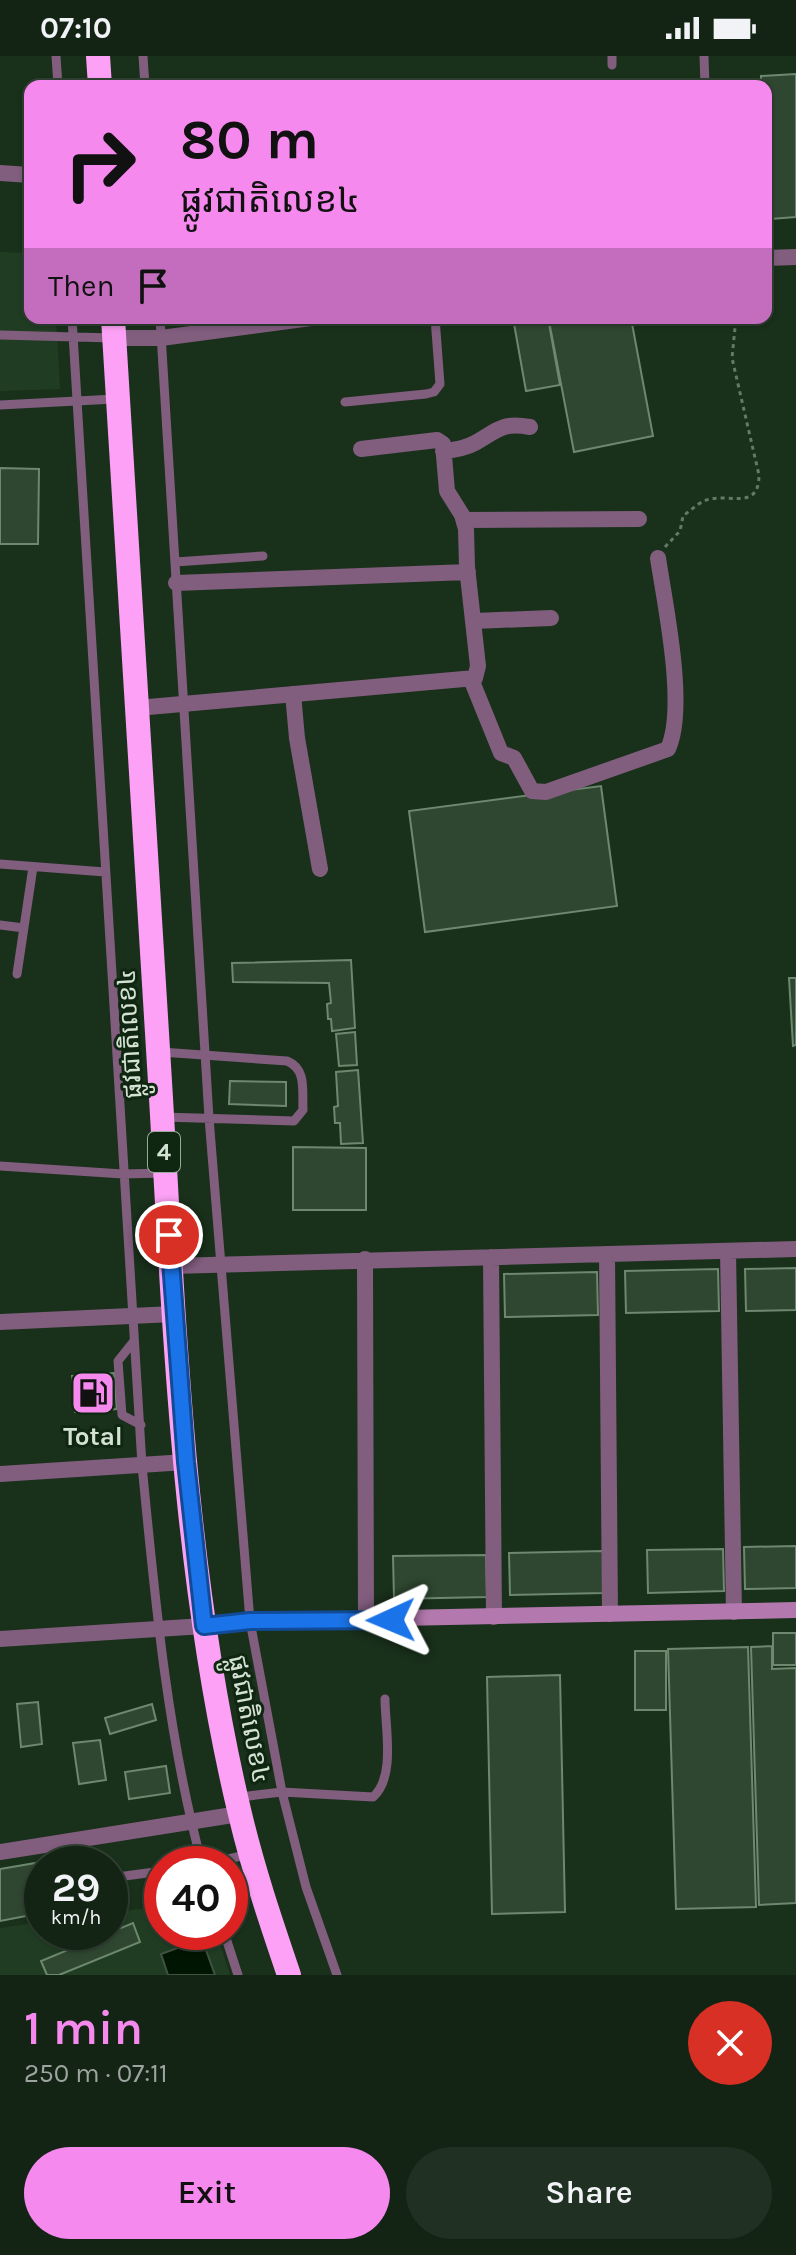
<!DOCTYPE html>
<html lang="en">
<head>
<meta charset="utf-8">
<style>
  body { margin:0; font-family:Karla,"Noto Sans Khmer",sans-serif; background:#203022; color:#f1f3f6; height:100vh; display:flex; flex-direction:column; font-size:30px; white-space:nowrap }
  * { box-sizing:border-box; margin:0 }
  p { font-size:26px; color:#9da4a0 }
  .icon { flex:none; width:44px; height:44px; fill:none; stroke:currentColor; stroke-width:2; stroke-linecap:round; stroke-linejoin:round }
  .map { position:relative; height:1919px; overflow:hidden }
  .panel { display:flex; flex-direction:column; background:#132414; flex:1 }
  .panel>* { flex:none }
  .guide { position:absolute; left:24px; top:24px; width:748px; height:244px; border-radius:16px; box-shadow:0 2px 6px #0004,0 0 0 2px #324134; background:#f589ee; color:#111; overflow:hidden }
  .speed { position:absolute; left:24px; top:1790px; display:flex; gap:16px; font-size:40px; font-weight:700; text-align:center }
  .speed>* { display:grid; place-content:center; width:104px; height:104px; border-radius:50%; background:#132414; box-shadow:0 2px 6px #0004,0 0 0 2px #324134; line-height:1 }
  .speed small { font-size:20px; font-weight:400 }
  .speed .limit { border:12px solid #d22; background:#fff; color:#111 }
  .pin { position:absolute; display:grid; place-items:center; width:68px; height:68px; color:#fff; margin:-34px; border:4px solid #fff; border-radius:50%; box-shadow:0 2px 8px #0007 }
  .me { position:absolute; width:88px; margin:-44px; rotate:269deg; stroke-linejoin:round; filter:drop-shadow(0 0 6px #0008) }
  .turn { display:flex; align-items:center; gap:28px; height:168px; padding:0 24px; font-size:36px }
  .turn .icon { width:104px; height:104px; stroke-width:2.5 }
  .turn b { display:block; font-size:56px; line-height:68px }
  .then { display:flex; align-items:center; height:76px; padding:0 24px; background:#0003; gap:16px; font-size:30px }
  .round { display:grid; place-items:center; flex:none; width:84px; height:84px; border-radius:42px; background:#203022 }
  .headline { display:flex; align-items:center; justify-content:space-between; height:136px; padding:0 24px }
  h1 { font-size:48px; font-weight:600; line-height:60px; color:#f589ee }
  .cta { display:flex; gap:16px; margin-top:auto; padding:16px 24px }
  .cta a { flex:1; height:92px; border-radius:48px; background:#f589ee; color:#111; font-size:32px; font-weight:600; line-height:92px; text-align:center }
  .cta a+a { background:#203022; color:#f1f3f6 }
  .status { display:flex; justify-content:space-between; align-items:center; height:56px; padding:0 40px; background:#132414; direction:ltr }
  .status svg { height:22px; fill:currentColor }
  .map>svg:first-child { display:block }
  .built { fill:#203d23 }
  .water { fill:#001502; stroke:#405241; stroke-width:2 }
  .building { fill:#2f4730; stroke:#6d886e; stroke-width:2 }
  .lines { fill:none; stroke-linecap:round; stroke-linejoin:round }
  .path { stroke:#657966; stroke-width:3; stroke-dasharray:4 4; stroke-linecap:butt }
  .lane { stroke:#815d7e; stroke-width:9 }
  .street { stroke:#815d7e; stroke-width:16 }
  .secondary { stroke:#b379ae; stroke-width:16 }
  .highway { stroke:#fca1f5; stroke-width:24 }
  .route-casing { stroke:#114b97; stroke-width:20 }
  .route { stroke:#1a73e8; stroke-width:14 }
  .labels { text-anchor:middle; stroke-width:6; stroke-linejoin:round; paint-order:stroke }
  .shield { fill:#0f2611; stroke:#99aa9a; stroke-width:2 }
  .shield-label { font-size:24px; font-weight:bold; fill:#d4e2d4 }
  .street-label { font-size:26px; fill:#d4e2d4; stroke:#0f2611 }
  .poi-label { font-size:26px; font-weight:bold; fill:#d4e2d4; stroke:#0f2611 }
</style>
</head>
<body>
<div class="status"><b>07:10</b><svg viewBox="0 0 49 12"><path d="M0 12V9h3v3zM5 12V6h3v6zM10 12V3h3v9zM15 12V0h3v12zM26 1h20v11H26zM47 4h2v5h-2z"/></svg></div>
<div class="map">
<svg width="796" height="1919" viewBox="0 0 796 1919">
  <rect width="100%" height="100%" fill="#19301b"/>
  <path class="built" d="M0,196l30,1v65h26l4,71 -60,2z
    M162,1850v26h54l14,43h-230v-47l42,-6v10h68v-19z"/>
  <path class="water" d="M202,1883l13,36h-47l-7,-21z"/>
  <path class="building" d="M796,18v143l-25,2 -5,-70v-63h-5v-10z
    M513,262h35l12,67 -34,6z
    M564,262h67l22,118 -79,16 -25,-131z
    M0,412l39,1 -1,75h-38z
    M601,730l16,120 -192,26 -16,-121z
    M351,904l4,68 -23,3 -1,-12h-3l-1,-15 4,-1 -2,-20 -96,-1 -1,-19z
    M789,922h7v67l-3,1z
    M355,976l2,33 -18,1 -3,-32z
    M358,1014l5,73 -22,1 -1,-21h-5l-1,-16 4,-1 -2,-34z
    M230,1025l56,1v24l-57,-2z
    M293,1091l73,1v62h-73z
    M796,1212v42l-50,1 -1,-42z
    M718,1213l1,42 -93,2 -1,-42z
    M597,1216l1,43 -93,2 -1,-43z
    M114,1317l3,36 -42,3 -3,-36z
    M796,1490v42l-51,1 -1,-42z
    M723,1493l1,42 -76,2 -1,-43z
    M603,1495v42l-93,2 -1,-42z
    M486,1499l1,42 -93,2 -1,-43z
    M773,1577h23v32h-23z
    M772,1590v23l24,-1v235l-37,2 -8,-258z
    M748,1591l8,260 -80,2 -8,-260z
    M635,1595h31v59h-31z
    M560,1619l5,237 -73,2 -5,-237z
    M38,1646l4,42 -21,3 -4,-43z
    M152,1648l4,16 -46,14 -5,-16z
    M100,1684l6,40 -27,4 -6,-41z
    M166,1710l4,27 -41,6 -4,-27z
    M59,1803l1,5h-18v49l-42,8v-52z
    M133,1867l7,19 -81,33h-12l-6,-14z"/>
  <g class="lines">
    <path class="path" d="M665,491l15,-16 3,-15c7,-5 14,-12 21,-15 22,-10 55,12 55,-26l-27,-117 4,-40"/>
    <path class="lane" d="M56,0l2,30
      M143,0l2,30
      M612,0v9
      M704,0l1,30
      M72,262l70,1147c13,134 25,269 60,399
      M160,262l49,800 41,503 32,171 24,95 31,88
      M0,279l113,3
      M345,346l81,-8 8,-2 6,-8 -5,-66
      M0,349l115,-6
      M175,506l88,-6
      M0,808l105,8
      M0,869l24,3
      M17,918l16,-107
      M161,996l126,9c20,8 15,30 16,49l-9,11 -132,-4
      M0,1110l123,8 42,-1
      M134,1285l-16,20 4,54 19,10
      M240,1741l42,-5 91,5c23,-20 12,-70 12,-98
      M207,1808l43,-10
      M110,1822l52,-7
      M224,1876l14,43"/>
    <path class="street" d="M0,117l30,2
      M766,202l30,-1
      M114,282h47l150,-20
      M443,395c11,-1 23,-3 32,-8 23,-13 27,-21 55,-16
      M464,464l175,-1
      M176,527l292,-11
      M474,565l77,-3
      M471,623l30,74 13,5 18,33 14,1 122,-43c19,-42 -3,-144 -10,-191
      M293,638l4,44 23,131
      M137,652l338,-30 3,-12 -11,-99 -1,-38 -4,-14 -15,-24 -4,-47 -6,-4 -76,9
      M728,1195l6,361
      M607,1198l3,360
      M491,1201l3,360
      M365,1203l1,361
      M171,1210l625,-17
      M0,1266l174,-8
      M0,1418l186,-12
      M0,1583l204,-13
      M0,1796l239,-38"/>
    <path class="secondary" d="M204,1570l46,-5 546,-11"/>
    <path class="highway" d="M98,0l2,30
      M113,262c16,260 32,520 48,780 14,239 23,483 79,716 13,55 31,108 49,161"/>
  </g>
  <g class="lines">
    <g class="route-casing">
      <path id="route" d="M169,1179l17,227 18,164 46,-5 141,-1"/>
    </g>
    <use href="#route" class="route"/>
  </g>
  <defs>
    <g id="fuel-square" transform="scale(2.3)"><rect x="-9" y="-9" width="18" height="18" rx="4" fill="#f589ee" stroke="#0f2611"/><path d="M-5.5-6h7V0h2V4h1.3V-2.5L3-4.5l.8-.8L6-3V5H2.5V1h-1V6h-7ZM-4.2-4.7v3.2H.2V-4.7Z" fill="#111"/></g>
  </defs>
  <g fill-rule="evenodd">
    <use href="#fuel-square" x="93" y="1337"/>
  </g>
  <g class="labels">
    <rect class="shield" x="148" y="1076" width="32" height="40" rx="6"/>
    <g class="shield-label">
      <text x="164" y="1104">4</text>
    </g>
    <g class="street-label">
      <text transform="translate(129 978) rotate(-93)" y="9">ផ្លូវជាតិលេខ៤</text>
      <text transform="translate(250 1663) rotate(79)" y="9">ផ្លូវជាតិលេខ៤</text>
    </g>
    <g class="poi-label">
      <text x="93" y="1389">Total</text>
    </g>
  </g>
</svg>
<div class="speed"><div>29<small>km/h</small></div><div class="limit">40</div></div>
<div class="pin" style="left:169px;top:1179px;background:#d93025"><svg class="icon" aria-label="arrive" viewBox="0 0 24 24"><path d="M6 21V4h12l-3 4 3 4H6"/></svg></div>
<svg class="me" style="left:391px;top:1564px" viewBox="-20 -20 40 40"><path d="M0-17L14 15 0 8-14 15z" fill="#1a73e8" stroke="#fff" stroke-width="4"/></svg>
<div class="guide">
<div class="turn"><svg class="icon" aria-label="right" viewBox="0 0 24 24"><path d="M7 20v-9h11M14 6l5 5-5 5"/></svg><div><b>80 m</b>ផ្លូវជាតិលេខ៤</div></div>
<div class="then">Then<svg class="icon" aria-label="arrive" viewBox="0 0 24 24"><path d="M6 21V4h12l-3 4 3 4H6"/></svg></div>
</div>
</div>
<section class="panel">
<div class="headline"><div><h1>1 min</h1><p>250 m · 07:11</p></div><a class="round" style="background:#d93025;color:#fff"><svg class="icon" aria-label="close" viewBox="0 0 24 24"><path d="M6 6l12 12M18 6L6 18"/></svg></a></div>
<div class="cta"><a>Exit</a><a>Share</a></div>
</section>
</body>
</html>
